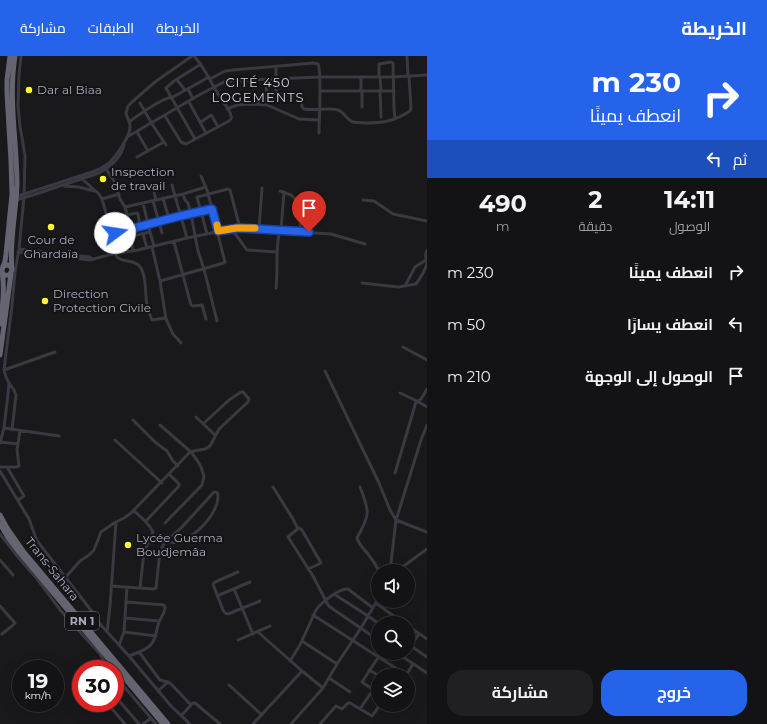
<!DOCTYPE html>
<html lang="ar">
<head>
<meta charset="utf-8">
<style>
  body { margin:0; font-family:Montserrat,Cairo,sans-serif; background:#202022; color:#f1f3f6; direction:rtl; height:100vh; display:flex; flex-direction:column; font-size:15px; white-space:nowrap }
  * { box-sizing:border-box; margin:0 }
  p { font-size:13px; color:#9d9ea0 }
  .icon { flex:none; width:22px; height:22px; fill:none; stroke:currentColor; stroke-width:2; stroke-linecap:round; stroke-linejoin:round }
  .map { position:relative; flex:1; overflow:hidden; direction:ltr }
  .details { display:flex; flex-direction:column; background:#131214; width:340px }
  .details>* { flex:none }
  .banner { background:#2563eb; color:#fff; overflow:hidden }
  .fabs { position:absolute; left:371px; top:508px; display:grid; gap:8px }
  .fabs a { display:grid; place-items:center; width:44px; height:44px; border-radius:50%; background:#131214; box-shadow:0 4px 16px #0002,0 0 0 1px #323234; font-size:20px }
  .speed { position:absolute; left:12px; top:604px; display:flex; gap:8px; font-size:20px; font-weight:700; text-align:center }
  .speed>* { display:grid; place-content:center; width:52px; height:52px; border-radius:50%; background:#131214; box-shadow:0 4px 16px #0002,0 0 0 1px #323234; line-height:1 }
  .speed small { font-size:10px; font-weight:400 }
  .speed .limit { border:6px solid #d22; background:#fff; color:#111 }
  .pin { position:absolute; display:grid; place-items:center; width:34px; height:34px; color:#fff; margin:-41px -17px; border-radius:50% 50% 50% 0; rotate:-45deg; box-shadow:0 0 4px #0007 }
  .pin .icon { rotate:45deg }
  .me { position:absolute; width:44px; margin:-22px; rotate:76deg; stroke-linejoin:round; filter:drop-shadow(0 0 3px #0008) }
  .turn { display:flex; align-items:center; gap:14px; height:84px; padding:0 20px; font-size:18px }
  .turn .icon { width:52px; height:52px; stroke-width:2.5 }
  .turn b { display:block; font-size:28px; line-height:34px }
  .then { display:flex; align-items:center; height:38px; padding:0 20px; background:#0003; gap:8px; font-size:15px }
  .eta { display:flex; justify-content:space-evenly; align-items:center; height:68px; text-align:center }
  .eta b { font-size:24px; font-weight:700; line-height:28px }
  .action { display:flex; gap:8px; margin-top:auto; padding:8px 20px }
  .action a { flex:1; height:46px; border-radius:16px; background:#2563eb; color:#fff; font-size:16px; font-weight:700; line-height:46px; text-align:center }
  .action a+a { background:#202022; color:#f1f3f6 }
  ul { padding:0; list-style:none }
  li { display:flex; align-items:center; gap:12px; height:52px; padding:0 20px }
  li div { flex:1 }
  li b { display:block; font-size:15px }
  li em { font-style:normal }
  header { display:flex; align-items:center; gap:24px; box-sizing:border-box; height:56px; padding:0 20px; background:#2563eb; color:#fff }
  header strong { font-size:19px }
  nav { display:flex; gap:22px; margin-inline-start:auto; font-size:14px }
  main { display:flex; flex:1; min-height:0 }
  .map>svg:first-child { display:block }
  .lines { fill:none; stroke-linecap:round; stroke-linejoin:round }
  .street { stroke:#3a3941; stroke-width:3 }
  .highway { stroke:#656572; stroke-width:5 }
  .route-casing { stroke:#184099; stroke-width:10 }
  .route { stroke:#2563eb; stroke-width:7 }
  .slow { stroke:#f59e0b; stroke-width:7 }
  .poi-dot { fill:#fffb2d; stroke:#141316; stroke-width:1.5 }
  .labels { text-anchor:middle; stroke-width:4; stroke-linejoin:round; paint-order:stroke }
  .shield { fill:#141316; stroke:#7d7d8a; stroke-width:1 }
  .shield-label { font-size:11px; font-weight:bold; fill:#aaaabc }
  .poi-label { font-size:12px; fill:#aaaabc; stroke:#141316; text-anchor:start }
  .street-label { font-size:12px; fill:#aaaabc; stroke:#141316 }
  .neighbourhood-label { font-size:13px; letter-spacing:1px; fill:#cccbd7; stroke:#141316 }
</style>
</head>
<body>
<header>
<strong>الخريطة</strong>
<nav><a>الخريطة</a><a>الطبقات</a><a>مشاركة</a></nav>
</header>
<main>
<section class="details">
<div class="banner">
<div class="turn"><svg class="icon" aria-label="right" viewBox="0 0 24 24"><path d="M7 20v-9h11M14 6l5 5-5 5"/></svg><div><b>230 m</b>انعطف يمينًا</div></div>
<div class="then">ثم<svg class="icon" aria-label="left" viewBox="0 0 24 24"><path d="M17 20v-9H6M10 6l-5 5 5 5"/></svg></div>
</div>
<div class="eta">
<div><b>14:11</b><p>الوصول</p></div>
<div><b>2</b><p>دقيقة</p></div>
<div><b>490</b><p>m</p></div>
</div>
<ul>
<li><svg class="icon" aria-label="right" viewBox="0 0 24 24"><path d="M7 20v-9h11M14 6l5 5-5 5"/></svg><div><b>انعطف يمينًا</b></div><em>230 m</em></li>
<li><svg class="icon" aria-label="left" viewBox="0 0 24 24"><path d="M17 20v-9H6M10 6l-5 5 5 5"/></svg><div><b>انعطف يسارًا</b></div><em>50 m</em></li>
<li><svg class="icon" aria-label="arrive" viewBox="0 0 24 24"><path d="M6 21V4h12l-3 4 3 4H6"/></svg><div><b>الوصول إلى الوجهة</b></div><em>210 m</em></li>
</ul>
<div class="action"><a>خروج</a><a>مشاركة</a></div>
</section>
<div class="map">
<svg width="427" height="668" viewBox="0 0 427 668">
  <rect width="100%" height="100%" fill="#19181b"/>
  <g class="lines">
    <path class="street" d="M407,0l1,20
      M276,10v24l1,4 22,1 2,2 1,10 2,2c10,2 26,-2 34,1 6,2 9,10 15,12 3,1 8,0 12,1 18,0 30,-2 45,-12l1,-3 -2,-32
      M379,21v-13l12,-2 2,1 1,46 1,10
      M380,21l1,13
      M361,22v13
      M210,23l15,-8 8,-1 80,-7 5,1c4,7 1,57 1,69
      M266,23l1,26
      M177,24l8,10
      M188,33l5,10
      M380,34l1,27
      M320,35h74
      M362,35v16
      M189,46l17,31
      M140,47l12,21 14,21
      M227,53l10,-4 10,-1 20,1 32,14 20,1
      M165,60l16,26 5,2 43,-23c2,-2 3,-2 2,-5 -1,-7 -8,-13 -11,-19 -9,-14 -15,-29 -26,-41
      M129,66c11,-8 32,-24 44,-25l36,-20
      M201,66l10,-7 1,1 6,11
      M137,76l11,19
      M127,81l72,-42 23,-12 5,-2 93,-4h73l34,-2
      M195,83l-29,-51 8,-7 27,-17
      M137,101l27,-15
      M106,113l8,12 6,18 5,8 58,-13 23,-7
      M201,120l6,14 11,41
      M81,122l18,16 3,5 10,35 1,8 -1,12
      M172,129l15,53
      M64,130l15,1 15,4
      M153,132l3,12
      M280,135l11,4 10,10 -1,26
      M183,138l2,6 3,3 3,11 7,37 6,18 13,52
      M15,141l77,-25c6,-2 12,-5 17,-9 7,-7 20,-25 21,-35 1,-5 -3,-10 -4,-15l2,-7 4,-4 23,-20 37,-26
      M163,142l6,21
      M102,143l17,-5
      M16,144l17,-5 66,-22c11,-6 22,-14 25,-28
      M363,144l11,1 19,13 34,7
      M153,145l9,32
      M125,151l6,23
      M127,159l10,-2 1,1 2,12
      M109,167l19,-5
      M231,172l16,22 30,2
      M259,173l3,-41
      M281,174l3,-38
      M150,176l4,14
      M112,178l36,-10 -5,-21
      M143,178l4,14
      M207,178l-10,-37 31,-8 2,1 10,38
      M174,186l17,63 2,1 9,-1 4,14
      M152,191l8,34 6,38 7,15 8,9
      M19,193l70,8 4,2
      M133,195l-2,-13 1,-2 18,-4 -2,-8 64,-15
      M18,196l72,8 22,-6 26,-4 49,-12 49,-10 95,6 34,10
      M115,198c4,10 21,4 26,14 5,9 4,19 5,28 0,8 3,17 6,24l13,-2
      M160,225l64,-18 1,-1 -8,-31
      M362,227l36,4 18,-3c3,-4 10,-15 11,-21 0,-5 -3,-6 0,-13
      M405,230l10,-19 11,-7
      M276,232c1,-8 1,-17 1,-26 0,-10 0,-22 3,-32
      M403,291l24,13
      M4,314l51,-18
      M325,315l54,112 11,27 6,10 31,12
      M9,327l5,7 2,5 -4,35
      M400,337l17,8 10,6
      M196,361l19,18
      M133,364l22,22 12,9 6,10 5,5
      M160,369l31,27 6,8 4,7 3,9 -2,9 -37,38
      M4,372l55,8
      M115,384l47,43
      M0,386l18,2
      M0,387l4,-15 4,-34 1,-11 -3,-6 -2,-7 2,-17 6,-47 3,-34 4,-23 5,-52 1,-41 -5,-30 -2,-20 1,-31 2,-19
      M0,411h16l3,-1 -2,-16 3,-19
      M7,411l17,29 -6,4
      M0,415l29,48 8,22 4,5 49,63 10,15 29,32 10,-4 21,28 8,2 3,2 20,21 -10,11
      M395,417l21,-71 5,-3 6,-10
      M273,431l20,32 5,10
      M360,431c10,25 10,28 -3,51 2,7 7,11 11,16 4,5 8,11 11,17
      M134,455c7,6 15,12 19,21l-9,20 -4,36
      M146,465l33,-35v-2l-10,-10
      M0,478l18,23 20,23 23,31 39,43 9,15
      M0,504l13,15
      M308,513l13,-6 -19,-33 -3,-2 -10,8 -1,1 25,39 15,29 2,2 48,33
      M390,515l6,-51 25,-80 6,-15
      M397,515l30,-22
      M238,516l-23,10 -2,2 10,26 2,3 3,1 32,-13
      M65,522l15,-17 9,-6 5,-5 7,-18 13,-9 10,-5 7,-5 58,-60 5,-2 11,-2 5,-3 9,-17 29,-27 1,-3 -6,-7h-2l-12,8 -26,24
      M111,530l42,3 3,-1 4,-37 5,-9 17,-15 32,-35h2l2,2c0,4 0,8 -2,12 -5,14 -25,35 -40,36 -3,1 -7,0 -10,-1
      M234,533l19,45
      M334,538l34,22 10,7
      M217,540l33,-14
      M127,546l37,3 1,2c0,6 -4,10 -6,15 -5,15 -2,23 -20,30
      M376,547l27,20
      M0,550l15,17 -3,3 -10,8
      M313,559l92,59h2l6,-10
      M125,562l34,3
      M408,570l19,13
      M107,576l3,-26 6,-84
      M124,576l32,4
      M258,576l44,39 21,17
      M238,584l32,-14
      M302,585l35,23
      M408,588l19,13
      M119,589l5,-13 3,-45
      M408,593l11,-15
      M397,597l30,20
      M129,600l42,50 19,18
      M290,605l10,-16 16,-35c5,-7 23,-22 32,-21l25,19
      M369,614l9,5
      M115,620l41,48
      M329,622l21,14
      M229,629l33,30
      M158,635l10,-9
      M378,637l-16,-11 19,-29
      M115,640l24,28
      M107,647l18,21
      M191,649l2,-2h2l25,21
      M360,653l13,-19
      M143,668l8,-6
      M253,668l49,-53
      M291,668l32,-36 14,-24 24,-36 17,-29
      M320,668l16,-18 6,3 6,-6h2l22,13 8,-11"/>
    <path class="highway" d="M3,211l2,-6 1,-7 6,-60 -1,-33 -4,-68v-13l3,-24
      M12,214c-3,-28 4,-57 5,-85 0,-43 -9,-86 -2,-129
      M0,268c3,-18 5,-36 2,-53l1,-5 5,-1 3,2 1,3 -2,4c-3,2 -6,2 -8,-2
      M0,299l9,-66 2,-16
      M0,459l7,13 16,23 145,173
      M0,468l9,15 10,13 144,172"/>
  </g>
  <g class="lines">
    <g class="route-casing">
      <path id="route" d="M115,177l65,-17 32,-7 6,22 22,-3 69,4"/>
    </g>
    <use href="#route" class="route"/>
    <path class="slow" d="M217,169l1,6 18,-3h19"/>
  </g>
  <g class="poi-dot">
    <circle cx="29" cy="34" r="4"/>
    <circle cx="103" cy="123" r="4"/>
    <circle cx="51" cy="171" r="4"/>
    <circle cx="45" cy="245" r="4"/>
    <circle cx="128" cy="489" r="4"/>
  </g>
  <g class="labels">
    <rect class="shield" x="65" y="556" width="34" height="18" rx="3"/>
    <g class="shield-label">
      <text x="82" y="569">RN 1</text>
    </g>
    <g class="poi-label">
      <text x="37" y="38">Dar al Biaa</text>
      <text x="111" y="120">Inspection<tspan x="111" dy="14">de travail</tspan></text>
      <text x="51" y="188" text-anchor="middle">Cour de<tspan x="51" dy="14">Ghardaïa</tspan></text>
      <text x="53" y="242">Direction<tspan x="53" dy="14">Protection Civile</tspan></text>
      <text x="136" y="486">Lycée Guerma<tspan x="136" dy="14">Boudjemâa</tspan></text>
    </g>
    <g class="street-label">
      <text transform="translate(52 513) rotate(51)" y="4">Trans-Sahara</text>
    </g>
    <g class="neighbourhood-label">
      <text x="258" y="31">CITÉ 450<tspan x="258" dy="15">LOGEMENTS</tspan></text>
    </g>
  </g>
</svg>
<div class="fabs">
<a><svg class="icon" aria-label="sound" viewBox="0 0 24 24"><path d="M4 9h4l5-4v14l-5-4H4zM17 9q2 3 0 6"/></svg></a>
<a><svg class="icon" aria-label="search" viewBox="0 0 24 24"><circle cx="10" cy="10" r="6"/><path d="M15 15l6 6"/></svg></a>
<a><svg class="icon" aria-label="layers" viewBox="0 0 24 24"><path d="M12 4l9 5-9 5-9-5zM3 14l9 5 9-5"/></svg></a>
</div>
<div class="speed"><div>19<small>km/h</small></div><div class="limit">30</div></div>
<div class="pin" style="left:309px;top:176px;background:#d93025"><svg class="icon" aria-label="arrive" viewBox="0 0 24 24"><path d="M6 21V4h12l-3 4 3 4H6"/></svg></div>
<svg class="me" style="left:115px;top:177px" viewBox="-20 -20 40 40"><circle r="19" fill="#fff"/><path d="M0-13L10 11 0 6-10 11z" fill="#2563eb"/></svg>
</div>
</main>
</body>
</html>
